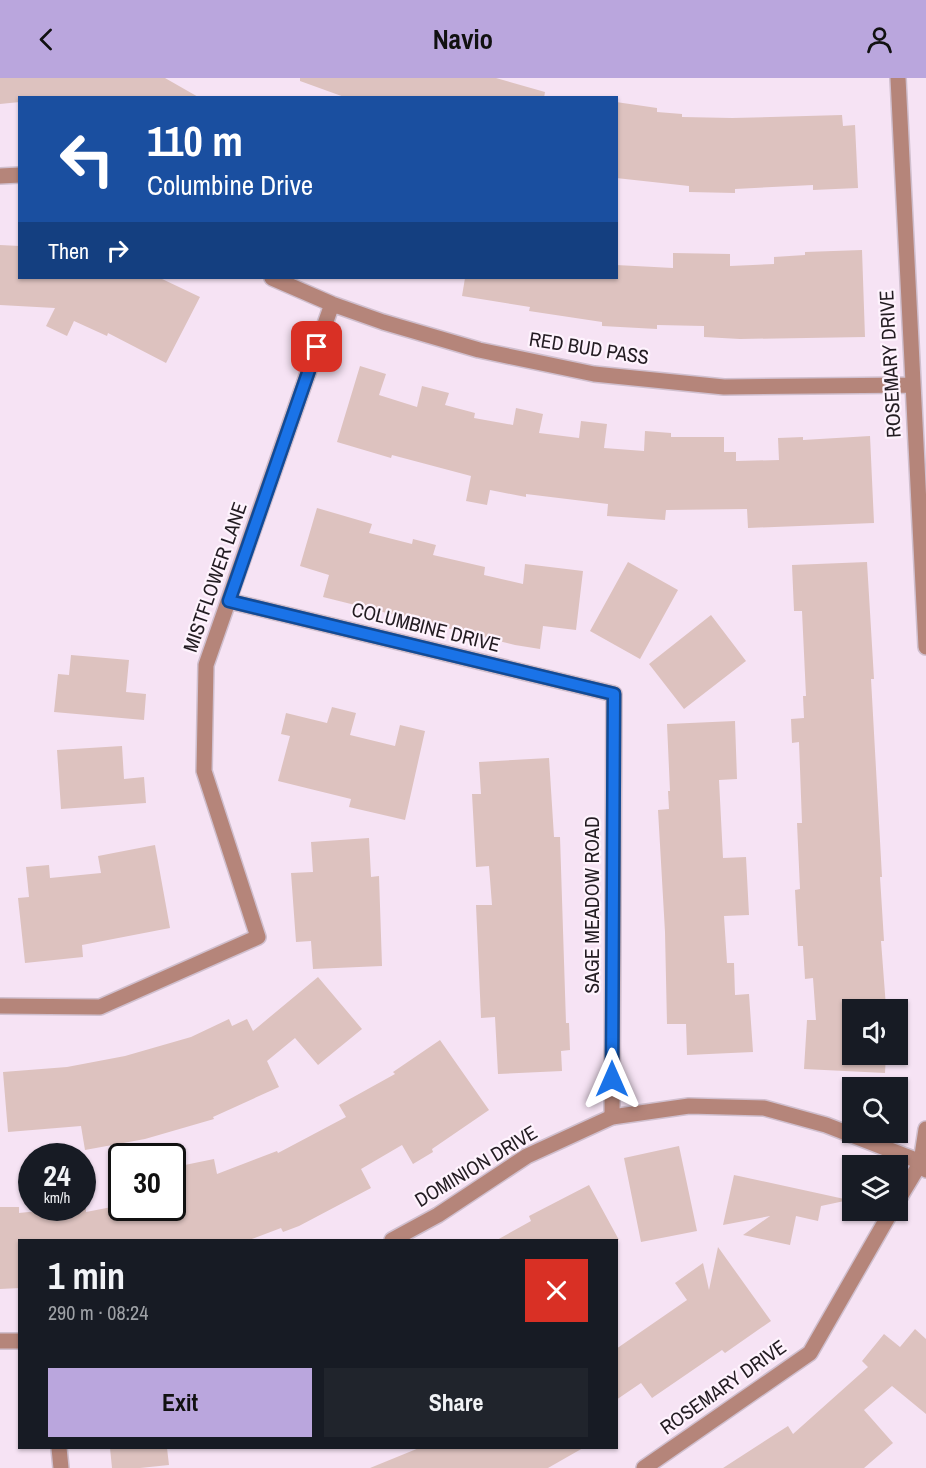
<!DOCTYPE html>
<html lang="en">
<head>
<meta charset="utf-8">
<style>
  body { margin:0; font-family:"Archivo Narrow",sans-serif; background:#20242c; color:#f1f3f6; height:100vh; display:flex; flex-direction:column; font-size:22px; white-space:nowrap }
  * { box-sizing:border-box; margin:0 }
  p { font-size:20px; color:#9ea1a6 }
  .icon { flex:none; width:33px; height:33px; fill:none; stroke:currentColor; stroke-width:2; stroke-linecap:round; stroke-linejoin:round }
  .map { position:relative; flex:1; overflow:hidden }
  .drawer { position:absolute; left:18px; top:1161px; width:600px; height:210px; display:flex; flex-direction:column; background:#171b24; border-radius:0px; box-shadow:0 2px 4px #0004 }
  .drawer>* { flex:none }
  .guide { position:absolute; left:18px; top:18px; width:600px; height:183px; border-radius:0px; box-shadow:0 2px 4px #0004; background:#1a4fa0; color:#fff; overflow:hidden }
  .tools { position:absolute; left:842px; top:921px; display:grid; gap:12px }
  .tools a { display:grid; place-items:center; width:66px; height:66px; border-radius:0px; background:#171b24; box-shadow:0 2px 4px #0004; font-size:30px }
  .speed { position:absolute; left:18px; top:1065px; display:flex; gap:12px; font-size:30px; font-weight:700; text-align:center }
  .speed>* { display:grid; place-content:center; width:78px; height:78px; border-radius:50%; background:#171b24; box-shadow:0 2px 4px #0004; line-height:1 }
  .speed small { font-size:15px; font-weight:400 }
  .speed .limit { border:3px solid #111; border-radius:9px; background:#fff; color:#111 }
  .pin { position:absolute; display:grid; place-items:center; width:51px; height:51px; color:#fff; margin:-26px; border-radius:12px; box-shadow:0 3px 9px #0006 }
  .me { position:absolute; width:66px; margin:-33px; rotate:0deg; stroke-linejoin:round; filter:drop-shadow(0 0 4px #0008) }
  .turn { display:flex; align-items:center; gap:21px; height:126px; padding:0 30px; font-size:27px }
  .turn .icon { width:78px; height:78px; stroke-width:2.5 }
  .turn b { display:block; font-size:42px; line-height:51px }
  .then { display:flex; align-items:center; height:57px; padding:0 30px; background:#0003; gap:12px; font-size:22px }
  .round { display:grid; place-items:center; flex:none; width:63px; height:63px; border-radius:0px; background:#20242c }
  .overview { display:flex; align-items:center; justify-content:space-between; height:102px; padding:0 30px }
  h1 { font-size:36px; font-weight:700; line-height:45px }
  .action { display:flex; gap:12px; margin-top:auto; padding:12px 30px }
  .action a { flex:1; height:69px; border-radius:0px; background:#baa6dd; color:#111; font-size:24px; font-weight:700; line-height:69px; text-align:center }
  .action a+a { background:#20242c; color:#f1f3f6 }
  header { display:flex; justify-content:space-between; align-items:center; height:78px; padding:0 30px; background:#baa6dd; color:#111; font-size:27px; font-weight:700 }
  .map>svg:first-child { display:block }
  .building { fill:#ddc2bf }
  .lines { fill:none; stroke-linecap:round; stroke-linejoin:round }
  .minor-casing { stroke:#d0bfce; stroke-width:18 }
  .tertiary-casing { stroke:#d0bfce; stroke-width:18 }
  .minor { stroke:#b5857a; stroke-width:15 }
  .tertiary { stroke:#b5857a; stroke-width:15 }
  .route-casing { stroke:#114b97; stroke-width:15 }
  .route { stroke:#1a73e8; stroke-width:10 }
  .labels { text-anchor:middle; stroke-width:4.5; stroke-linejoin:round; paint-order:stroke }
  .street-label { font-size:20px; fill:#231c22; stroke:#fef3fd }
</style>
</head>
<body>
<header><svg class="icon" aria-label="back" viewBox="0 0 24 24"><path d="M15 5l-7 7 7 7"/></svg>Navio<svg class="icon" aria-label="person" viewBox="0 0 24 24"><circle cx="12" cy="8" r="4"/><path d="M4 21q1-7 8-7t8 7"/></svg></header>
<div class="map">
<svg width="926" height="1390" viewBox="0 0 926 1390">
  <rect width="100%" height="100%" fill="#f6e3f4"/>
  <path class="building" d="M0,0h165l35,20h-180v4l-20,2z
    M300,0h196l49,14 -1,6h-197l-47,-17z
    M616,24l41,6v4l25,2v3l50,1 110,-3 1,11 12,-1 3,63 -45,2v-5l-78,4v4l-46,-1v-6l-73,-8z
    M0,167l20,1v32h140l40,19 -34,66 -58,-30 -1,3 -33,-15 -7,15 -21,-10 9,-18 -55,-3z
    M862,172l3,87 -125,2 -36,-2v-11l-47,-1v4l-55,-3v-4l-73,-11 1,-4 -68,-11 3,-18h151v-13l57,3v-15l57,1v12l44,-2v-7l31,-2v-3z
    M360,288l26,8 -7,21 38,12 5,-21 27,7 -4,12 30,8 -1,5 39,7 3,-17 27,6 -4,19 40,5 2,-17 26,3 -3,24 40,3 1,-20 26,2v4h53v15h12v9l43,-1 -1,-22 25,-1v3l67,-4 4,87 -126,5 -1,-19 -81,1 -1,10 -58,-4 1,-12 -82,-10v3l-36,-7 -3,15 -21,-4 5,-25 -79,-21 -1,3 -54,-16z
    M317,430l55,16 -3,9 43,11 1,-5 23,6 -3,10 52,12 -1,8 39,9 2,-20 58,7 -7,59 -33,-4 -3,23 -25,-4 -192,-48 6,-22 -29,-9z
    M628,484l50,28 -38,69 -50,-28z
    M867,484l7,117h-3l11,198h-2l4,64h-3l5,66 -34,3v44h34l-1,19 -81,-4 3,-49h9l-3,-42 -8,1 -2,-33h-5l-3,-56 5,-1 -3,-66h5l-3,-81 -7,1 -1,-24 13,-1 -1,-22h3l-4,-85h-8l-2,-46z
    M711,537l35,46 -62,48 -35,-45z
    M71,577l58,5 -3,32 20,2 -2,26 -90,-8 4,-38 11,1z
    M332,629l24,6 -6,22 45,11 5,-21 25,6 -20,89 -56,-13 2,-8 -73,-18 12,-45 -9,-2 5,-21 41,10z
    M735,643l2,58 -18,1 4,78 23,-1 3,58 -25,1 3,47h7l1,32 14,-1 4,58 -66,3 -1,-31h-19l-2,-92 -7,-122 11,-1 -1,-18h2l-3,-67z
    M122,668l2,33 20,-2 2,26 -85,6 -4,-59z
    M549,680l5,79h6l6,186h3l1,27 -9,1 1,20 -64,3 -3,-57 -14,1 -5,-113h16l-3,-39 -13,1 -4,-73h9l-2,-32z
    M369,760l2,39 8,-1 3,90 -69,3 -2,-28 -15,1 -5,-69 22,-1 -2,-30z
    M155,767l15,83 -88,17 1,12 -58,6 -7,-65 11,-1 -3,-30 23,-2 1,13 51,-5 -3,-17z
    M318,899l44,52 -44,36 -23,-27 -28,23 12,26 -66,30 1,2 -69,20 -60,11 -4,-24 -73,6 -5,-60 64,-5 58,-11 66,-19 38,-18 3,7 15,-7 6,12z
    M440,962l49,70 -57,39 1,3 -20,12 -11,-19 -41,24 10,19 -72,38 -16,6 -2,-4 -32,12h-229v48l-20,1v-82h19v6l67,-7v6l36,-7v3h50v-20l7,-2 -4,-19 39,-8 3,15 60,-23 1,2 68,-36 -7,-12 56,-31 -2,-2z
    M679,1068l18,85 -56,11 -17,-84z
    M734,1097l83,18 32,7 -28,6 -3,15 -22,-5 -6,29 -47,-10 27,-19 -47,9z
    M589,1107l30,55h-122l34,-19 -2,-5z
    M718,1169l53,74 -46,32 -3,-3 -70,48 -11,-15 -25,17v-51l71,-49 -12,-17 28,-20 6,27z
    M915,1251l11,10v75l-34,-28 -28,24 29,33 -29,25h-141l65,-42 5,8 75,-67 -6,-6 22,-27 16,13z
    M110,1370h57l2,17 -29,3h-28z
    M419,1370h164l-35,20h-178z"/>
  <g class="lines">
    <g class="minor-casing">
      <path id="minor" d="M898,0l28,569
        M0,98l20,-1
        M272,200l60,26 51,18 96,28 115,24 130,13 188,-2
        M229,523l385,93 -2,423
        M0,928l100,1 158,-70 -54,-166 2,-106 126,-361
        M897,1124l24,-40 5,-33
        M59,1370l2,20
        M644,1390l166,-115 82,-143"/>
    </g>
    <g class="tertiary-casing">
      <path id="tertiary" d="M392,1162l46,-25 89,-59 85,-39 77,-11 75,2 62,17 95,37 5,8
        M0,1263h20"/>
    </g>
    <use href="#minor" class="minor"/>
    <use href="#tertiary" class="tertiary"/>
  </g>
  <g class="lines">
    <g class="route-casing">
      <path id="route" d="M317,269l-88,254 385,93 -2,385"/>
    </g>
    <use href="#route" class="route"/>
  </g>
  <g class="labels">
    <g class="street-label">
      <text transform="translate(589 270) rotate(9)" y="7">RED BUD PASS</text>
      <text transform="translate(890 286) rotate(-93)" y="7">ROSEMARY DRIVE</text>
      <text transform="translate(215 499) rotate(-71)" y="7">MISTFLOWER LANE</text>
      <text transform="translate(426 549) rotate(14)" y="7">COLUMBINE DRIVE</text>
      <text transform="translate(592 827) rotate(-90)" y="7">SAGE MEADOW ROAD</text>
      <text transform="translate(476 1088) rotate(-31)" y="7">DOMINION DRIVE</text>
      <text transform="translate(723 1309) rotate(-35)" y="7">ROSEMARY DRIVE</text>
    </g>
  </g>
</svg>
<div class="tools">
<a><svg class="icon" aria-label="sound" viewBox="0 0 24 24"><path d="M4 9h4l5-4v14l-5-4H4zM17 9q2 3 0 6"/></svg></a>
<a><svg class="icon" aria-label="search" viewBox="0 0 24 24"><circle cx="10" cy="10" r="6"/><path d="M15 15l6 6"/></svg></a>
<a><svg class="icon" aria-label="layers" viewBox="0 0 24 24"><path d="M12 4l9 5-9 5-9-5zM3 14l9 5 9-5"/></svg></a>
</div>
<div class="speed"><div>24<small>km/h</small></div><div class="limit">30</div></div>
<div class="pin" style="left:317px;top:269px;background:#d93025"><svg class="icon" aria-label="arrive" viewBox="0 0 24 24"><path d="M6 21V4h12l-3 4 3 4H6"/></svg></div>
<svg class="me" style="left:612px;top:1001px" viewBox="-20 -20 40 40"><path d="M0-17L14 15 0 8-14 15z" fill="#1a73e8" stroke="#fff" stroke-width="4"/></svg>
<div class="guide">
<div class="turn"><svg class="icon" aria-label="left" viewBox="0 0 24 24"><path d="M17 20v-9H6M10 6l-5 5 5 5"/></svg><div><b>110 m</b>Columbine Drive</div></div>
<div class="then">Then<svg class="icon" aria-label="right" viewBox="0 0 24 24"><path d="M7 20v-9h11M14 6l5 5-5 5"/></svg></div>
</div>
<section class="drawer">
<div class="overview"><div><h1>1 min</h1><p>290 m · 08:24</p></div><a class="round" style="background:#d93025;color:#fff"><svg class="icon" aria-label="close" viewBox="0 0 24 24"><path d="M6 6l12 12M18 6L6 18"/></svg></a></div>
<div class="action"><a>Exit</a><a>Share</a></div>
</section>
</div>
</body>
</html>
